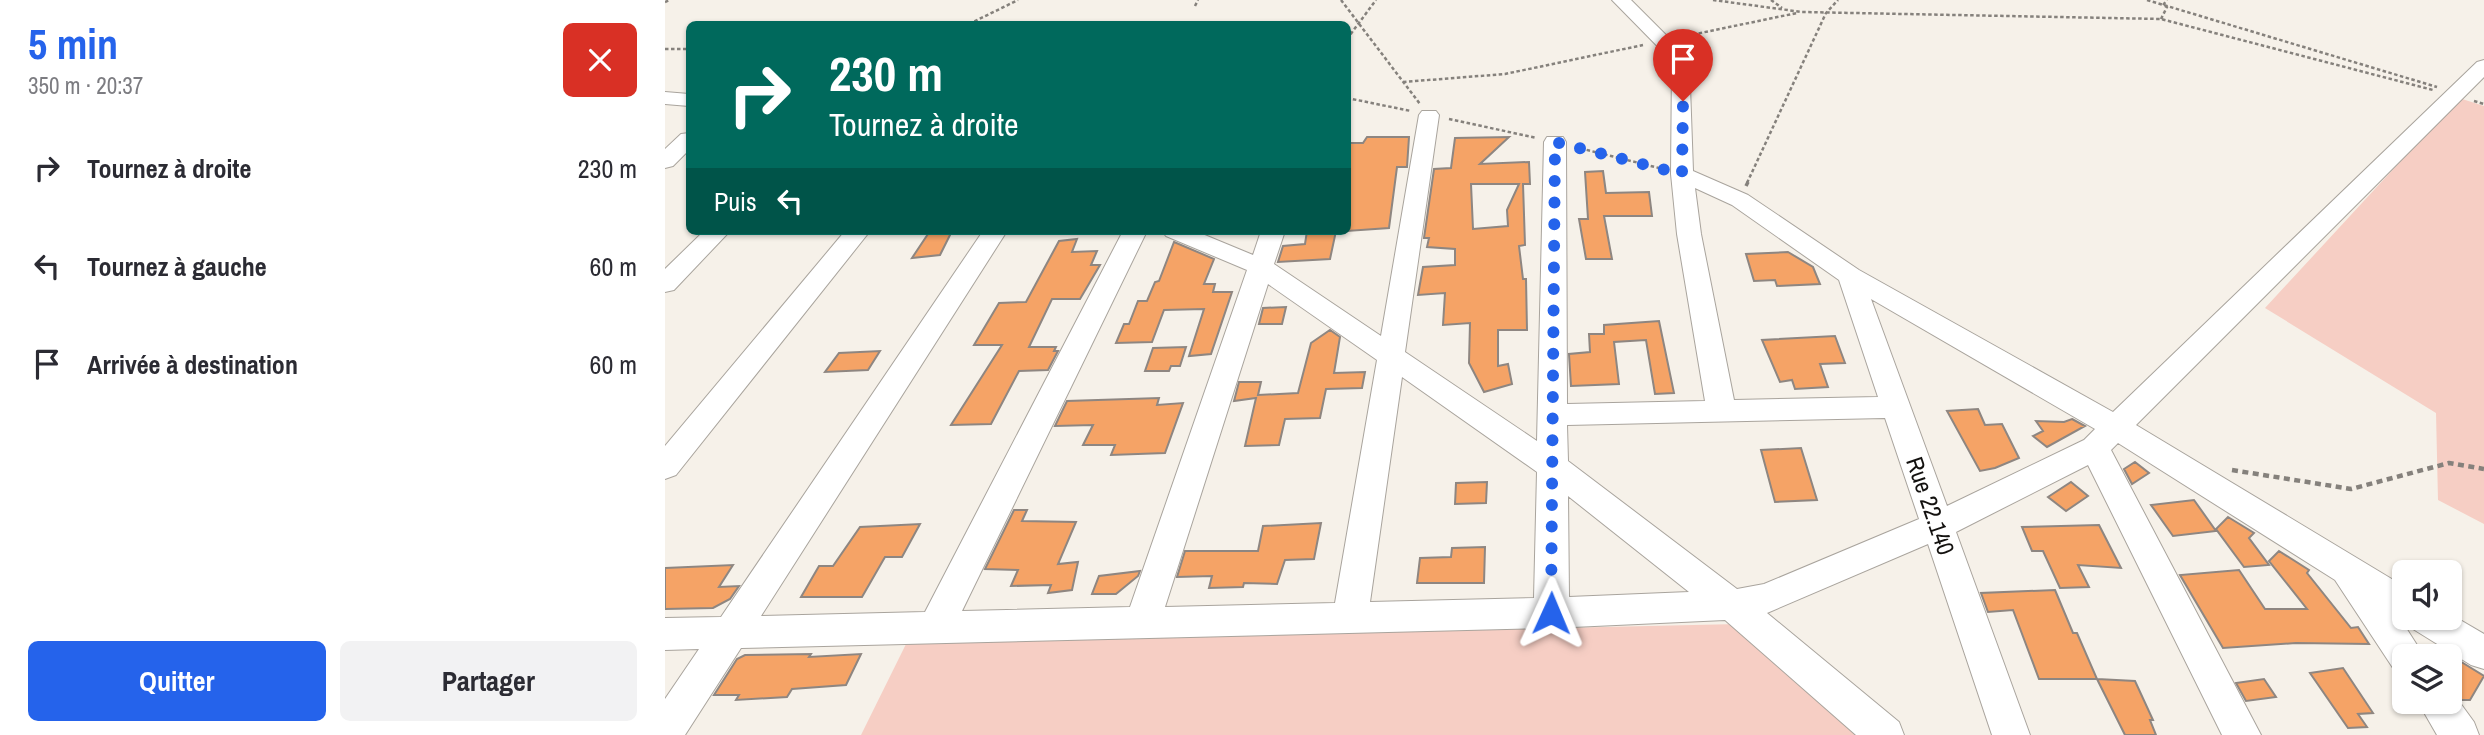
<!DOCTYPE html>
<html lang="fr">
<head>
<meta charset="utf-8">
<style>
  body { margin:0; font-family:"Archivo Narrow",sans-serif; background:#f2f2f3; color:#2b2b33; height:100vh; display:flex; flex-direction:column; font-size:26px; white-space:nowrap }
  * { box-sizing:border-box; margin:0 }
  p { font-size:23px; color:#7c7c81 }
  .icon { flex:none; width:38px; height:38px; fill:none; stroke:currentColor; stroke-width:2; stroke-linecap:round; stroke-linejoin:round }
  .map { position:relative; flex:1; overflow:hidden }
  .sheet { display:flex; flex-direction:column; background:#fff; width:665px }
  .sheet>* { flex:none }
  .hud { position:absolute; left:21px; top:21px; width:665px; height:214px; border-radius:10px; box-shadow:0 2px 5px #0004; background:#00695c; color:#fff; overflow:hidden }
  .controls { position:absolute; left:1727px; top:560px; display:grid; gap:14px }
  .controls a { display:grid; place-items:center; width:70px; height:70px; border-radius:10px; background:#fff; box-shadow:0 2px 5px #0004; font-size:35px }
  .pin { position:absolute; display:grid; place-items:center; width:60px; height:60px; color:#fff; margin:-72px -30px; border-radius:50% 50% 50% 0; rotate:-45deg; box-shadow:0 0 7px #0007 }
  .pin .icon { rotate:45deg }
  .me { position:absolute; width:77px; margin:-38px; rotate:1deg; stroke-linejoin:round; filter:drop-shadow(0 0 5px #0008) }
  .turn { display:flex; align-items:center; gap:24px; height:147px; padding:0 28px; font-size:32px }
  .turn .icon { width:91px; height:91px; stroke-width:2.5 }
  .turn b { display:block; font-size:49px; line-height:60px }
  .then { display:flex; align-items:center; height:66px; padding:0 28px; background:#0003; gap:14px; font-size:26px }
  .round { display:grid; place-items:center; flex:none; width:74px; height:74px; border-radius:10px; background:#f2f2f3 }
  .headline { display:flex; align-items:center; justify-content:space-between; height:119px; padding:0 28px }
  h1 { font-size:42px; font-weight:800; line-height:52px; color:#2563eb }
  .button { display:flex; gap:14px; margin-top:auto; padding:14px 28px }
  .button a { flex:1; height:80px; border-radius:10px; background:#2563eb; color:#fff; font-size:28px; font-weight:800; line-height:80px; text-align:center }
  .button a+a { background:#f2f2f3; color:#2b2b33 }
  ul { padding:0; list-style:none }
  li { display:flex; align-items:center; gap:21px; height:98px; padding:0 28px }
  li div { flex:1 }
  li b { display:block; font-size:26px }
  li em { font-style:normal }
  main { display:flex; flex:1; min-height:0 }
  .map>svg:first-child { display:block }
  .green { fill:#f6cec4 }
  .building { fill:#f5a366; stroke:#8e8681; stroke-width:2; fill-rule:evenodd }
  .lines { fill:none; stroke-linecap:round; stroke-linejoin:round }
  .minor-casing { stroke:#a9a49d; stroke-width:2 }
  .path-far2 { stroke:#85817c; stroke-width:2.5; stroke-dasharray:3.5 2.5; stroke-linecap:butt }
  .path-far1 { stroke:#85817c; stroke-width:3.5; stroke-dasharray:5 3.5; stroke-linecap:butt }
  .path { stroke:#85817c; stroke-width:4.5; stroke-dasharray:6 4.5; stroke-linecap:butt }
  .minor { fill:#fff; fill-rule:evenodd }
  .route { stroke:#2563eb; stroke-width:12; stroke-dasharray:0 21.6 }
  .labels { text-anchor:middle; stroke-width:5; stroke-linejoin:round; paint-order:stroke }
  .street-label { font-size:24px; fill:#13110f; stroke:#fff }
</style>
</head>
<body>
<main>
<section class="sheet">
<div class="headline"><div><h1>5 min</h1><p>350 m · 20:37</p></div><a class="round" style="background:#d93025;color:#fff"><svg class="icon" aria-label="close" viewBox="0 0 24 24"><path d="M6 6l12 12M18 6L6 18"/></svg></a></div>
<ul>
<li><svg class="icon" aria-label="right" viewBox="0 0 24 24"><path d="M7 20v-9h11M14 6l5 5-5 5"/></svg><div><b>Tournez à droite</b></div><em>230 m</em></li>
<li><svg class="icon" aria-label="left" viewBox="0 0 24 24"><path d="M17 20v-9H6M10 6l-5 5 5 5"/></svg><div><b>Tournez à gauche</b></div><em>60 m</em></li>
<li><svg class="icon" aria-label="arrive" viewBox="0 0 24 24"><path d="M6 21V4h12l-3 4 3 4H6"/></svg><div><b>Arrivée à destination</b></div><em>60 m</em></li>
</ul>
<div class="button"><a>Quitter</a><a>Partager</a></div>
</section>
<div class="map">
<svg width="1819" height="735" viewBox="0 0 1819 735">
  <rect width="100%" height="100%" fill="#f6f1e9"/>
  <path class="green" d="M1794,98l25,8v418l-46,-24 -2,-87 -171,-105z
    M1074,624l120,111h-998l46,-93z"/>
  <path class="building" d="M702,137h42l-2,30h-10l-8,61 -42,3v-88h16z
    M844,137l-29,27 49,-2 1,22h-7l2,61 -6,1 4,33h3l1,51h-29v36l10,-2 4,20 -28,8 -15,-29 1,-40 -27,2 2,-32 -27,2 5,-28 32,-2v-16l-28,-2 2,-9h-5l10,-69 17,-1 4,-30zM806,184h48l-12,26 1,16 -35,3z
    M938,171l3,22 43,-1 3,24h-48l8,43h-26l-7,-40h9l-3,-47z
    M265,231h22l-12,24 -28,3z
    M642,231h29l-6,28 -52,3 5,-16 22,-2z
    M412,239l-5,13 25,-1 -6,14h9l-20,34h-28l-23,48h27l-2,4h4l-10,19 -29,1 -28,53 -40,1 51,-80h-28l25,-42 27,-1 33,-61z
    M509,242l40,17 -10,25h11l-2,8h19l-21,62 -22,2 15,-47 -40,1 -12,32 -36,1 8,-19h5l9,-23h9l8,-19 4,-1z
    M1123,252l25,15 7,17 -43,2 -2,-6 -21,1 -8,-27z
    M621,307l-4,17h-23l4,-16z
    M994,321l15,72 -19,1 -9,-54 -32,2 5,42 -48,2 -2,-32 21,-2 -1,-18h15v-9z
    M665,330l10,7 -6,36 31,-1 -3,16 -36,1 -6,29 -35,1 -6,26 -34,1 11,-48 -22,3 5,-19h22l-3,13 40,-2 13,-50z
    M1170,336l10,27 -25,1 8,23 -33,2 -3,-9 -12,2 -18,-42z
    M521,347l-6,19h-9l-2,5h-24l8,-23z
    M215,351l-12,19 -43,2 14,-19z
    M494,398l-2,7 26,-2 -18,50 -54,2 4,-10h-32l10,-20 -38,1 12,-25z
    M1313,409l7,16 17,-1 17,34 -24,10 -15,3 -33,-60z
    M1407,419l13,7 -38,21 -14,-11 10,-5 -7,-10 28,1z
    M1136,448l16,52 -42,2 -14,-52z
    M1470,462l14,11 -17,11 -8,-15z
    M822,482l-1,21 -31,1 1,-21z
    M1406,482l17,14 -22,15 -18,-14z
    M1529,500l22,31 -43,5 -22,-31z
    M349,510h13l-5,11 54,1 -18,42 20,-2 -6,28 -24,3 3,-8 -40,1 7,-16 -33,-1z
    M1563,517l26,16 -5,5 20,27 -25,2 -28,-38z
    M656,523l-7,36 -29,1 -8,24 -33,-1 -1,4 -34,1 3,-12 -35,1 8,-26h73l5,-25z
    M255,524l-18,33h-17l-23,40h-61l18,-31h14l27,-39z
    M1434,525l22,43 -43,-3 11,22 -29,1 -17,-37h-11l-10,-24z
    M820,547l-1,36h-67l3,-25 31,-1 1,-9z
    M1614,551l30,19 -2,3 44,55 7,-1 11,17 -73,-1 -73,5 -43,-73 59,-5 26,39h42l-38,-48z
    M68,565l-14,22 20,-1 -9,13 -17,9 -48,1v-41z
    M475,571l-2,5 -22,18h-24l7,-18z
    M1390,590l18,43h4l20,46h-58l-26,-69 -25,2 -7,-19z
    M146,654l-2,3 52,-3 -15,31 -54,4 -5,8 -51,3 3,-5h-25l23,-36 8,-4z
    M1785,655l34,21 -14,24h-9l-11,-14z
    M1678,668l30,45 -15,1 9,13 -19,1 -38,-55z
    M1432,679l38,2 18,39h-3l6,15h-31z
    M1599,679l12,18 -30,4 -10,-18z"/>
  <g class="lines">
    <g class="minor-casing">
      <path id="minor" d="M947,0h19l58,58 4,113 55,24 111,75 254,142 364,-350 7,-2v17l-348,348 269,162v31h45v-4l34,20v35l-13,-4 -58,-36 -5,-9h-7l23,36h-19v16l-12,-4 -58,-88 -217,-137 -7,7 150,285h-39l-134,-270 -132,67 74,203h-38l-64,-191 -161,69 132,109 5,13h-48l-131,-115 -174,8 -810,20 -56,87h-20v-36l34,-50 -34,1v-32l56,-1 262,-386h24l-246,385 164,-4 198,-381h24l-185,380 168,-4 117,-337 -81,-34 -4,-5h33l58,24 8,-24h24l-11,33 107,72 38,-221 3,-4h14l3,4 -34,237 132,89 7,-299 3,-5h16l3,5 1,262 138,-3 -28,-167 -6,-60 1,-109 -1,-5zM1030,188l37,17 107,75 39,117 -144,3 -33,-166zM603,284l109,76 -42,243 -170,4zM1206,299l224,130 -11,11 -137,66zM737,377l135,95 -3,126 -164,4zM1220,418l34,101 -155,65 -27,5 -169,-128 -1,-36zM903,496l121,96 -120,5z
        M0,92l24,2v12l-24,-2z
        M24,133v17l-16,16 -8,2v-19l16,-15z
        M39,231h26l-56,59 -9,2v-23z
        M180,231h25l-194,244 -11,4v-33z
        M1785,689l24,33 5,13h-42l-19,-33h32z"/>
    </g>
    <path class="path-far2" d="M676,0l79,104
      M1048,0l89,12 359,7 272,71
      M1106,0l11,8
      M1482,0l290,87
      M0,2l5,-2
      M530,6l3,-6
      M1496,19l6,-12 -4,-2 4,-5
      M304,24l49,-24
      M1016,37l116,-24
      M682,39l29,-39
      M0,49h24
      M738,82l102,-8 138,-29
      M682,98l64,13
      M1809,101l10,3
      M784,119l88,19
      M910,147l88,22
      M1082,183l79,-170 12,-13"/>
    <path class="path-far1" d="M1081,186l2,-4"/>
    <path class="path" d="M1567,470l119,19 98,-26 35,6"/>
    <use href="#minor" class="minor"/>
  </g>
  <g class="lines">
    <path class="route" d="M886,613l4,-471 127,32 1,-73"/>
  </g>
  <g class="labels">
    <g class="street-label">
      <text transform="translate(1265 506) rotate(71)" y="8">Rue 22.140</text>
    </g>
  </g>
</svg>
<div class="controls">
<a><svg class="icon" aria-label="sound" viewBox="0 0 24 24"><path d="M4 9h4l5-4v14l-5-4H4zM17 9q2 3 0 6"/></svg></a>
<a><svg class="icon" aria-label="layers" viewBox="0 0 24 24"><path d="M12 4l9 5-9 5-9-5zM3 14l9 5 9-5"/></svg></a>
</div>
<div class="pin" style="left:1018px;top:101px;background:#d93025"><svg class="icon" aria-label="arrive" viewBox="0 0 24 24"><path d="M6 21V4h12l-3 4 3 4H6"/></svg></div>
<svg class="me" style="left:886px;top:613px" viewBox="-20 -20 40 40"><path d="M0-17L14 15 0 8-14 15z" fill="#2563eb" stroke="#fff" stroke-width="4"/></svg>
<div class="hud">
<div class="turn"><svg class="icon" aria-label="right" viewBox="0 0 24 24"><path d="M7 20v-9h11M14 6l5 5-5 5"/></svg><div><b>230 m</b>Tournez à droite</div></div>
<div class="then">Puis<svg class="icon" aria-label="left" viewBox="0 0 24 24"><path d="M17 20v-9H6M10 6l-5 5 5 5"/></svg></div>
</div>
</div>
</main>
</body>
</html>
